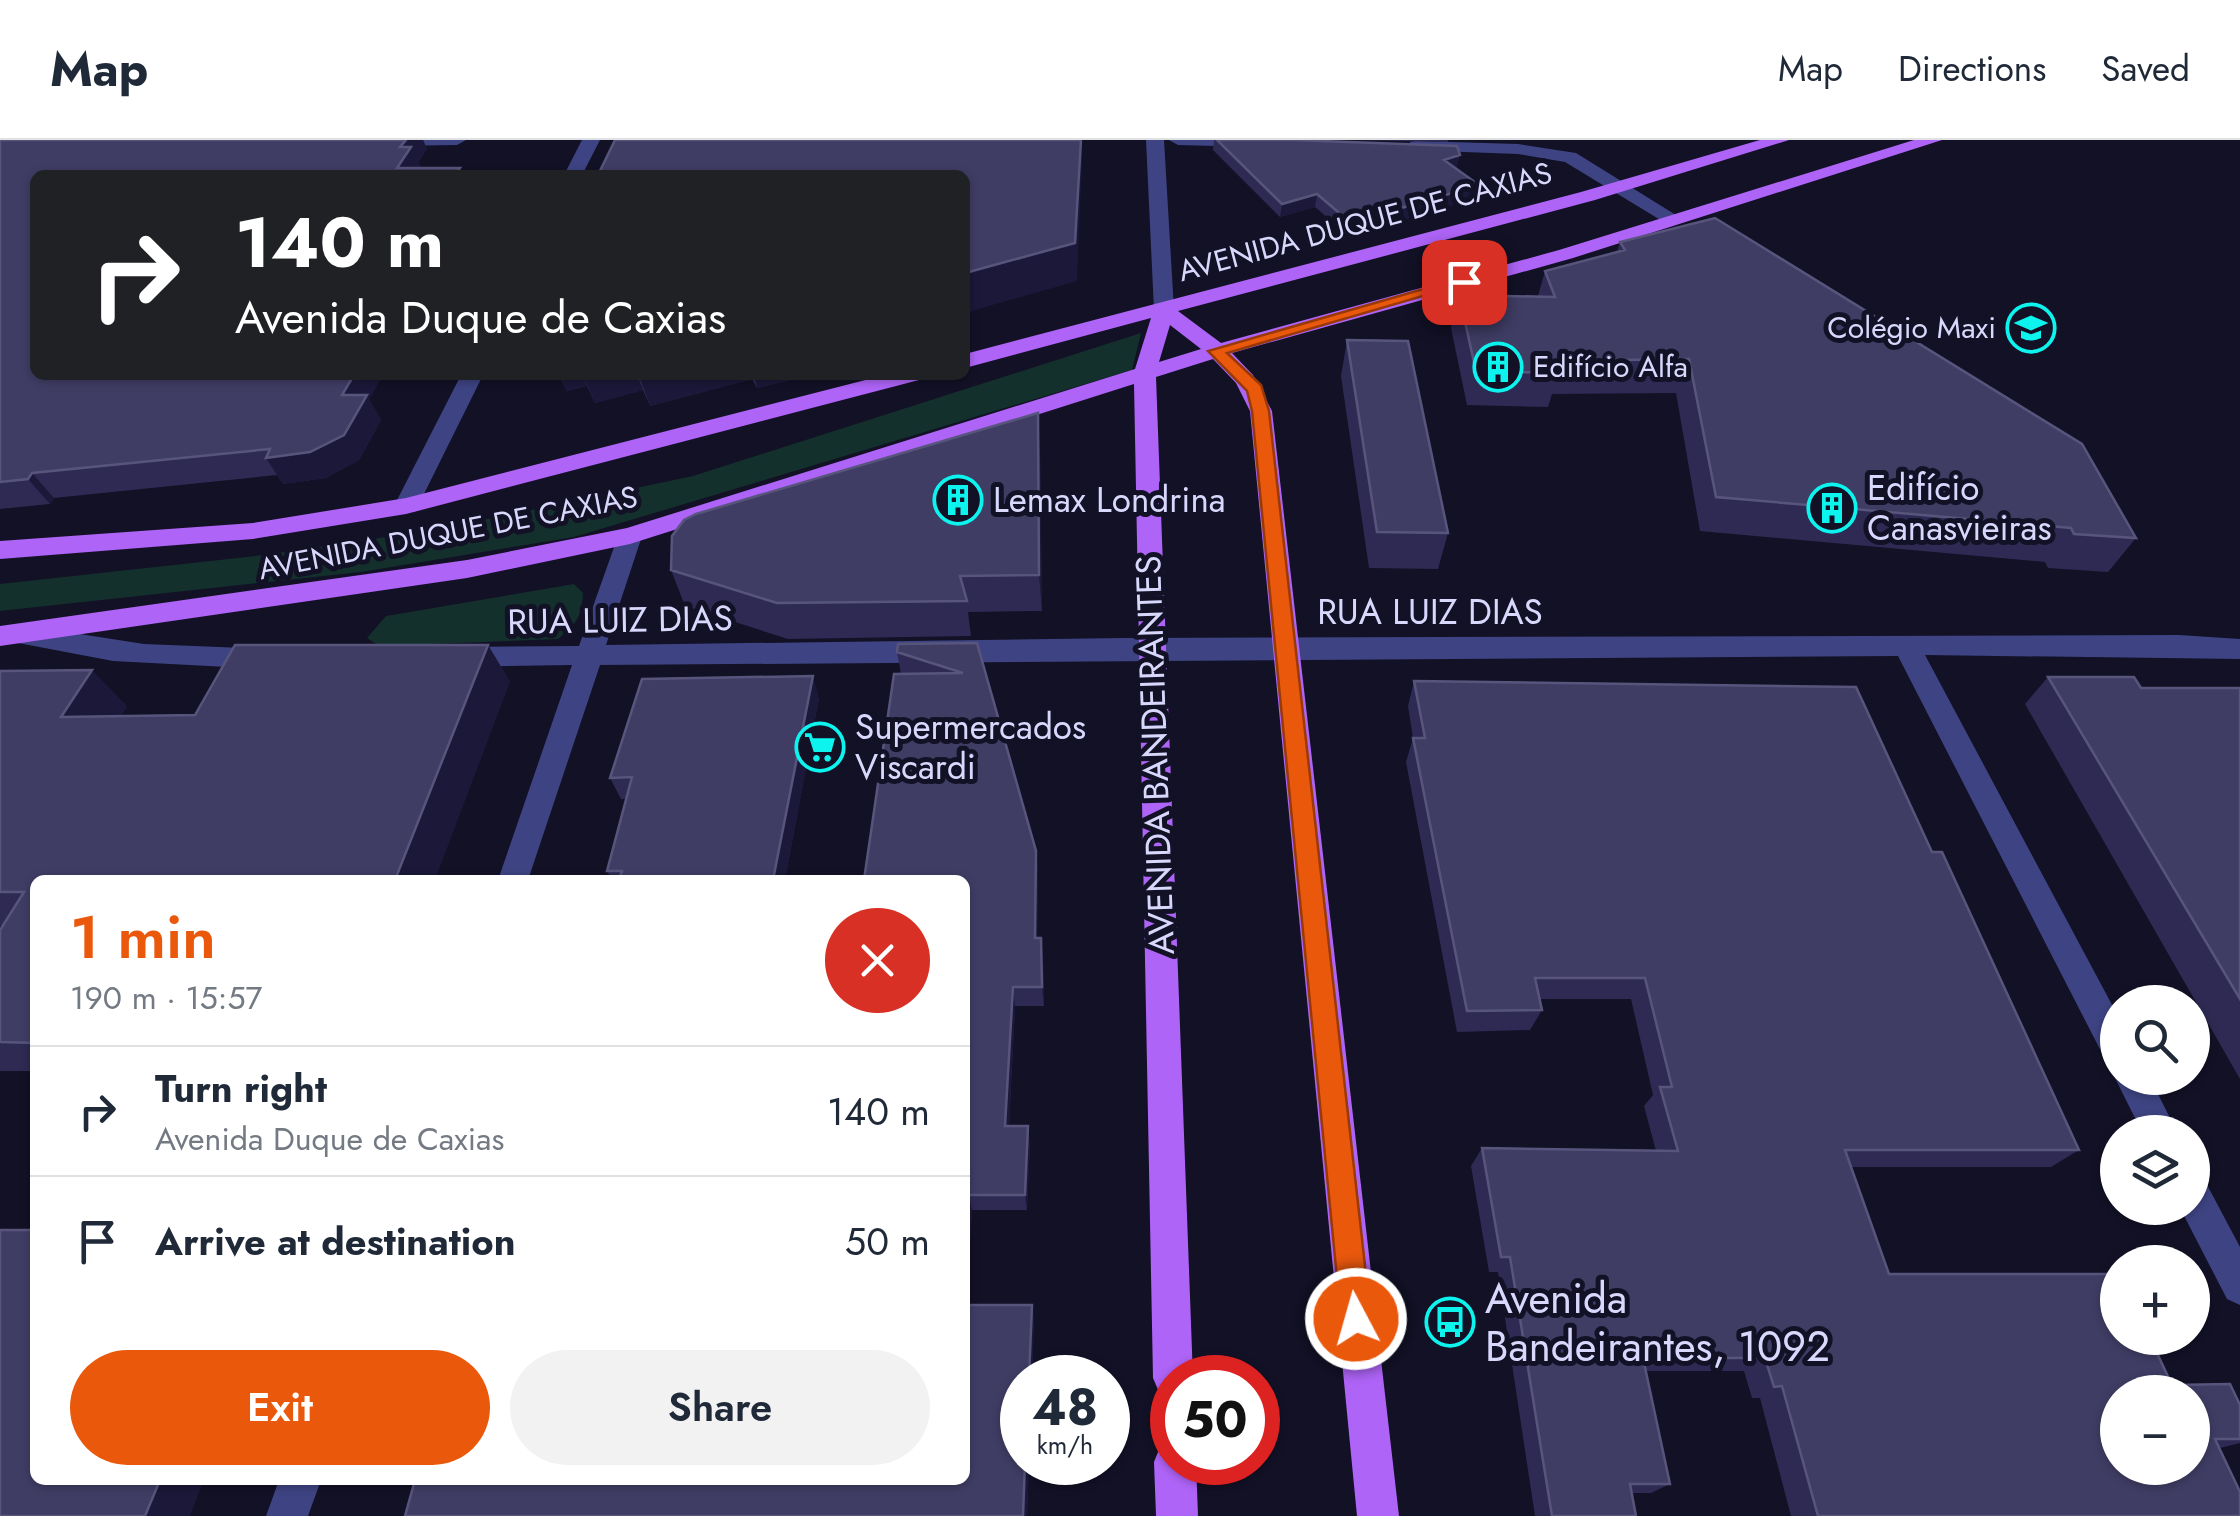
<!DOCTYPE html>
<html lang="en">
<head>
<meta charset="utf-8">
<style>
  body { margin:0; font-family:Jost,sans-serif; background:#f2f2f3; color:#1f2937; height:100vh; display:flex; flex-direction:column; font-size:38px; white-space:nowrap }
  * { box-sizing:border-box; margin:0 }
  p { font-size:32px; color:#747a83 }
  .icon { flex:none; width:55px; height:55px; fill:none; stroke:currentColor; stroke-width:2; stroke-linecap:round; stroke-linejoin:round }
  .map { position:relative; flex:1; overflow:hidden }
  .details { position:absolute; left:30px; top:735px; width:940px; height:610px; display:flex; flex-direction:column; background:#fff; border-radius:15px; box-shadow:0 2px 8px #0004 }
  .details>* { flex:none }
  .banner { position:absolute; left:30px; top:30px; width:940px; height:210px; border-radius:15px; box-shadow:0 2px 8px #0004; background:#202124; color:#fff; overflow:hidden }
  .controls { position:absolute; left:2100px; top:845px; display:grid; gap:20px }
  .controls a { display:grid; place-items:center; width:110px; height:110px; border-radius:50%; background:#fff; box-shadow:0 2px 8px #0004; font-size:50px }
  .speed { position:absolute; left:1000px; top:1215px; display:flex; gap:20px; font-size:50px; font-weight:700; text-align:center }
  .speed>* { display:grid; place-content:center; width:130px; height:130px; border-radius:50%; background:#fff; box-shadow:0 2px 8px #0004; line-height:1 }
  .speed small { font-size:25px; font-weight:400 }
  .speed .limit { border:15px solid #d22; background:#fff; color:#111 }
  .pin { position:absolute; display:grid; place-items:center; width:85px; height:85px; color:#fff; margin:-42px; border-radius:20px; box-shadow:0 5px 15px #0006 }
  .me { position:absolute; width:110px; margin:-55px; rotate:354deg; stroke-linejoin:round; filter:drop-shadow(0 0 8px #0008) }
  .turn { display:flex; align-items:center; gap:35px; height:210px; padding:0 40px; font-size:45px }
  .turn .icon { width:130px; height:130px; stroke-width:2.5 }
  .turn b { display:block; font-size:70px; line-height:85px }
  .round { display:grid; place-items:center; flex:none; width:105px; height:105px; border-radius:52px; background:#f2f2f3 }
  .headline { display:flex; align-items:center; justify-content:space-between; height:170px; padding:0 40px }
  h1 { font-size:60px; font-weight:600; line-height:75px; color:#ea580c }
  .button { display:flex; gap:20px; margin-top:auto; padding:20px 40px }
  .button a { flex:1; height:115px; border-radius:60px; background:#ea580c; color:#fff; font-size:40px; font-weight:600; line-height:115px; text-align:center }
  .button a+a { background:#f2f2f3; color:#1f2937 }
  ul { padding:0; list-style:none }
  li { display:flex; align-items:center; gap:30px; height:130px; padding:0 40px; border-top:2px solid #e0e1e3 }
  li div { flex:1 }
  li b { display:block; font-size:38px }
  li em { font-style:normal }
  header { display:flex; align-items:center; gap:60px; box-sizing:border-box; height:140px; padding:0 50px; background:#fff; border-bottom:2px solid #e0e1e3 }
  header strong { font-size:48px }
  nav { display:flex; gap:55px; margin-inline-start:auto; font-size:35px }
  .map>svg:first-child { display:block }
  .green { fill:#14302c }
  .lines { fill:none; stroke-linecap:round; stroke-linejoin:round }
  .minor { fill:#3e4483; fill-rule:evenodd }
  .major { fill:#af64f8; fill-rule:evenodd }
  .wall { fill:#2e2a53 }
  .shaded-wall { fill:#1b1839 }
  .building { fill:#403d65; stroke:#58557d; stroke-width:2.5; fill-rule:evenodd }
  .route { fill:#ea580c; stroke:#983908; stroke-width:2.5 }
  .labels { text-anchor:middle; stroke-width:10; stroke-linejoin:round; paint-order:stroke }
  .far-street-label { font-size:30px; fill:#d8d8fd; stroke:#121126 }
  .far-poi-label { font-size:30px; fill:#d8d8fd; stroke:#121126; text-anchor:end }
  .poi-label { font-size:35px; fill:#d8d8fd; stroke:#121126; text-anchor:start }
  .street-label { font-size:35px; fill:#d8d8fd; stroke:#121126 }
  .near-poi-label { font-size:42px; fill:#d8d8fd; stroke:#121126; text-anchor:start }
</style>
</head>
<body>
<header>
<strong>Map</strong>
<nav><a>Map</a><a>Directions</a><a>Saved</a></nav>
</header>
<div class="map">
<svg width="2240" height="1376" viewBox="0 0 2240 1376">
  <rect width="100%" height="100%" fill="#121126"/>
  <path class="green" d="M1141,193l-9,37 -558,167 -213,35 -361,39v-27l264,-29 176,-26 253,-53z
    M574,444l9,9c-1,24 -7,31 -25,46l-179,7 -12,-8 19,-22z"/>
  <g class="lines">
    <path class="minor" d="M377,0h89l-9,5 -72,1z
      M582,0h18l-18,35h-18z
      M1146,0h18l10,170 -10,6 -10,-6z
      M1169,0h94l1,2 -9,5 -77,-2z
      M1416,1l102,3 58,9 108,67 -17,4 -102,-62 -47,-8 -108,-4v-8z
      M461,235h22l-65,131 -3,6h-18l-3,-6z
      M630,388l12,8 -36,109 518,-7 1055,-3 61,4v20l-315,-4 193,361v49l-12,-4 -208,-405 -1298,9 -72,215h-30l74,-215 -114,2 -14,-10 14,-10 121,-1 39,-110z
      M22,485l122,19 123,5 14,10 -14,10 -154,-8 -100,-19 -4,-7 4,-7z
      M2118,932v6h32l27,54h-35l-27,-54z
      M2192,1036l13,5 35,66v58l-13,-6 -47,-91h12z
      M279,1340h42l-13,36h-42z"/>
    <path class="major" d="M1760,0h29l-194,60 -417,111 43,32 338,-93 355,-110h28l-369,118 -341,95 21,22 19,36 127,1105h-42l-107,-1105 -14,-28 -23,-24 -57,18 37,1001h-21v20l-13,-6 -6,-14 -19,-994 -504,160 -163,34 -467,68v-20l467,-66 160,-32 508,-159 16,-51 -186,50v-14l616,-162zM1170,185l31,24 -42,13z
      M885,235h37l-3,5 -513,134 -153,25 -253,20v-18l253,-18 153,-25z
      M1172,1303v19h24l2,54h-42l-2,-54 6,-15z"/>
  </g>
  <path class="wall" d="M0,0h423l4,9 -9,13 3,6 -386,207h348l-14,24 12,21 -22,40 -33,18 -43,6 -6,-9 -223,23 -4,6 -50,5z
    M1214,0h81l162,28 -1,1 23,16 -3,13 -127,38 -34,-29 -35,10 -67,-67z
    M1350,0h98v2z
    M1620,102l516,296 -28,34 -60,-4 -3,-6 -345,-31 -24,-138 -124,1 -4,13 -81,-2 -16,-77 8,-33 79,1 7,-25 72,-19z
    M1347,200l101,193 -10,36 -69,-1 -28,-192z
    M559,235h253l-55,13 -5,-9 -102,27 -7,-16 -48,13 -8,-17 -20,5z
    M1040,310l2,161 -74,1 3,24 -183,3 -103,-33 -14,-36z
    M977,503l59,208 2,21 -1,66 6,19 1,49h-29l-6,120 21,17 -3,67h-55l-6,95 68,12 -2,61h-10l7,84 -2,54h-622l560,-36 -64,-806 -4,-22z
    M488,505l22,37 -475,198v191h-35v-140l3,-5h-3v-255l127,35 -6,10 74,-1z
    M2048,537l93,11h99v391l-215,-375z
    M1414,541l518,171 147,298 -28,17h-200l38,107 283,111 68,20v38l-20,5 20,68h-449l-31,-118h-8l-8,-27h-99l25,113 -19,9h-20l5,23h-101l-37,-244h-9l-18,-106 11,-18 174,3 -12,-45 9,-11 -22,-96h-92l3,11 -12,20 -73,2 -51,-270 7,-24 -5,-32z
    M819,558l-34,182h-173l-5,-9 19,-72h-5l-11,-21z"/>
  <path class="shaded-wall" d="M406,0h17l4,9 -9,13 4,10 -25,-4 3,-21z
    M1081,0l1,22 -5,119 -112,32v-40z
    M1460,15l-3,13 -16,5 3,-13z
    M1479,45l-3,13 -127,38 2,-13z
    M1317,54l-2,13 -35,10 2,-13z
    M354,235h29l-14,24 12,21 -22,40 -33,18 -43,6 -17,-26 76,-63z
    M560,235h23l4,11 -20,5z
    M583,235h54l6,15 -48,13z
    M639,235h112l1,4 -102,27z
    M754,235h58l-55,13z
    M1038,273l2,37 2,161 -3,-36z
    M32,333l22,25 -4,6 -22,-25z
    M488,505l22,37 -75,198h-40z
    M92,530l35,36 -28,47 -38,-36z
    M813,536l6,22 -34,182h-12z
    M1036,711l2,21 -1,85 -2,-19z
    M1041,798l2,19 1,49 -2,-19z
    M1013,847l2,19 -7,137 -3,-17z
    M1028,986l2,17 -3,67 -2,-15z
    M968,1055l4,15 -7,102v-77z
    M1032,1165l2,12 -2,61h-3z
    M1025,1322h4l-2,54h-4z
    M160,1340h44l-14,36h-45z"/>
  <path class="building" d="M0,0h406l-6,7h11l-14,21h63l-5,7h-420v200h319l-12,20h25l-23,40 -34,17 -44,6 4,-9 -238,24 -4,6 -28,3z
    M615,0h466l-6,103 -110,30v-98h-367z
    M1217,0h78l162,6 3,9 -16,5 35,25 -128,38 -34,-29 -35,10z
    M1715,78l367,226 54,94 -62,-4 -3,-6 -355,-31 -27,-138 -133,2 3,12 -83,-2 -17,-76 96,2 -10,-26 80,-21 -5,-8z
    M1347,200l61,1 40,192 -71,-1z
    M1038,273l1,162 -79,1 7,25 -190,2 -106,-33 1,-34 12,-16 12,-6z
    M977,503l59,208 -1,87h6l1,49h-29l-8,139h23l-3,69h-57l-3,40v-355h-101l30,-206 69,-1 -66,-21 1,-8z
    M235,505h253l-93,235h-360v163l-35,-1v-112l24,-38h-24v-221l92,-1 -31,47 134,-2z
    M813,536l-40,204h-154l3,-9h-15l25,-94 -22,1 32,-99z
    M2048,537h86l7,11h99v311z
    M1414,541l442,6 76,165h10l137,298h-234l44,124h229v64h32l22,47 58,-1 10,21v34h-25l25,53v24h-422l-36,-130 -8,1 -9,-29h-122l27,126h-40l6,32h-84l-42,-259h-9l-19,-109 196,3 -18,-64h12l-27,-109h-110l7,32 -75,1 -54,-273h12zM2118,1252h74v76h-74z
    M0,1090h35v250h125l-15,36h-145z
    M965,1165h67l-3,73h-7v84h3l-2,54h-618l10,-36h550z"/>
  <path class="route" d="M1458,139l13,3 -244,71 34,32 8,26 102,908 -5,10 -10,4 -10,-4 -5,-10 -89,-908 -5,-20 -39,-40z"/>
  <defs>
    <g id="school-ring" transform="scale(2.5)"><circle r="9.5" fill="#121126" stroke="#0df4ef" stroke-width="1.5"/><path d="M0-5L7-2L0 1L-7-2ZM-4 1L0 2.5L4 1V4Q0 6-4 4Z" fill="#0df4ef"/></g>
    <g id="building-ring" transform="scale(2.5)"><circle r="9.5" fill="#121126" stroke="#0df4ef" stroke-width="1.5"/><path d="M-4-6H4V6H1V3H-1V6H-4ZM-2.5-4.3h1.7v1.8h-1.7ZM.8-4.3h1.7v1.8H.8ZM-2.5-1h1.7V.8h-1.7ZM.8-1h1.7V.8H.8Z" fill="#0df4ef"/></g>
    <g id="supermarket-ring" transform="scale(2.5)"><circle r="9.5" fill="#121126" stroke="#0df4ef" stroke-width="1.5"/><path d="M-6-5.5h2.5l.6 2H6L4.5 2H-2.5L-4.4-4H-6ZM-1.5 3.2a1.3 1.3 0 1 0 .1 0ZM3 3.2a1.3 1.3 0 1 0 .1 0Z" fill="#0df4ef"/></g>
    <g id="bus-ring" transform="scale(2.5)"><circle r="9.5" fill="#121126" stroke="#0df4ef" stroke-width="1.5"/><path d="M-5-6H5V4H4V6H2V4H-2V6H-4V4H-5ZM-3.5-4V0h7V-4ZM-3.5 1.2v1.5H-2V1.2ZM2 1.2v1.5H3.5V1.2Z" fill="#0df4ef"/></g>
  </defs>
  <g fill-rule="evenodd">
    <use href="#school-ring" x="2031" y="188"/>
    <use href="#building-ring" x="1498" y="227"/>
    <use href="#building-ring" x="958" y="360"/>
    <use href="#building-ring" x="1832" y="368"/>
    <use href="#supermarket-ring" x="820" y="607"/>
    <use href="#bus-ring" x="1450" y="1182"/>
  </g>
  <g class="labels">
    <g class="far-street-label">
      <text transform="translate(1365 82) rotate(-15)" y="10">AVENIDA DUQUE DE CAXIAS</text>
      <text transform="translate(448 393) rotate(-11)" y="10">AVENIDA DUQUE DE CAXIAS</text>
    </g>
    <g class="far-poi-label">
      <text x="1996" y="198">Colégio Maxi</text>
      <text x="1533" y="237" text-anchor="start">Edifício Alfa</text>
    </g>
    <g class="poi-label">
      <text x="1867" y="360">Edifício<tspan x="1867" dy="40">Canasvieiras</tspan></text>
      <text x="993" y="372">Lemax Londrina</text>
      <text x="855" y="599">Supermercados<tspan x="855" dy="40">Viscardi</tspan></text>
    </g>
    <g class="street-label">
      <text x="1430" y="484">RUA LUIZ DIAS</text>
      <text transform="translate(620 480) rotate(-1)" y="12">RUA LUIZ DIAS</text>
      <text transform="translate(1155 615) rotate(-92)" y="12">AVENIDA BANDEIRANTES</text>
    </g>
    <g class="near-poi-label">
      <text x="1485" y="1173">Avenida<tspan x="1485" dy="48">Bandeirantes, 1092</tspan></text>
    </g>
  </g>
</svg>
<div class="controls">
<a><svg class="icon" aria-label="search" viewBox="0 0 24 24"><circle cx="10" cy="10" r="6"/><path d="M15 15l6 6"/></svg></a>
<a><svg class="icon" aria-label="layers" viewBox="0 0 24 24"><path d="M12 4l9 5-9 5-9-5zM3 14l9 5 9-5"/></svg></a>
<a>+</a>
<a>−</a>
</div>
<div class="speed"><div>48<small>km/h</small></div><div class="limit">50</div></div>
<div class="pin" style="left:1464px;top:142px;background:#d93025"><svg class="icon" aria-label="arrive" viewBox="0 0 24 24"><path d="M6 21V4h12l-3 4 3 4H6"/></svg></div>
<svg class="me" style="left:1356px;top:1179px" viewBox="-20 -20 40 40"><circle r="17" fill="#ea580c" stroke="#fff" stroke-width="3"/><path d="M0-11L8 9 0 5-8 9z" fill="#fff"/></svg>
<div class="banner">
<div class="turn"><svg class="icon" aria-label="right" viewBox="0 0 24 24"><path d="M7 20v-9h11M14 6l5 5-5 5"/></svg><div><b>140 m</b>Avenida Duque de Caxias</div></div>
</div>
<section class="details">
<div class="headline"><div><h1>1 min</h1><p>190 m · 15:57</p></div><a class="round" style="background:#d93025;color:#fff"><svg class="icon" aria-label="close" viewBox="0 0 24 24"><path d="M6 6l12 12M18 6L6 18"/></svg></a></div>
<ul>
<li><svg class="icon" aria-label="right" viewBox="0 0 24 24"><path d="M7 20v-9h11M14 6l5 5-5 5"/></svg><div><b>Turn right</b><p>Avenida Duque de Caxias</p></div><em>140 m</em></li>
<li><svg class="icon" aria-label="arrive" viewBox="0 0 24 24"><path d="M6 21V4h12l-3 4 3 4H6"/></svg><div><b>Arrive at destination</b></div><em>50 m</em></li>
</ul>
<div class="button"><a>Exit</a><a>Share</a></div>
</section>
</div>
</body>
</html>
